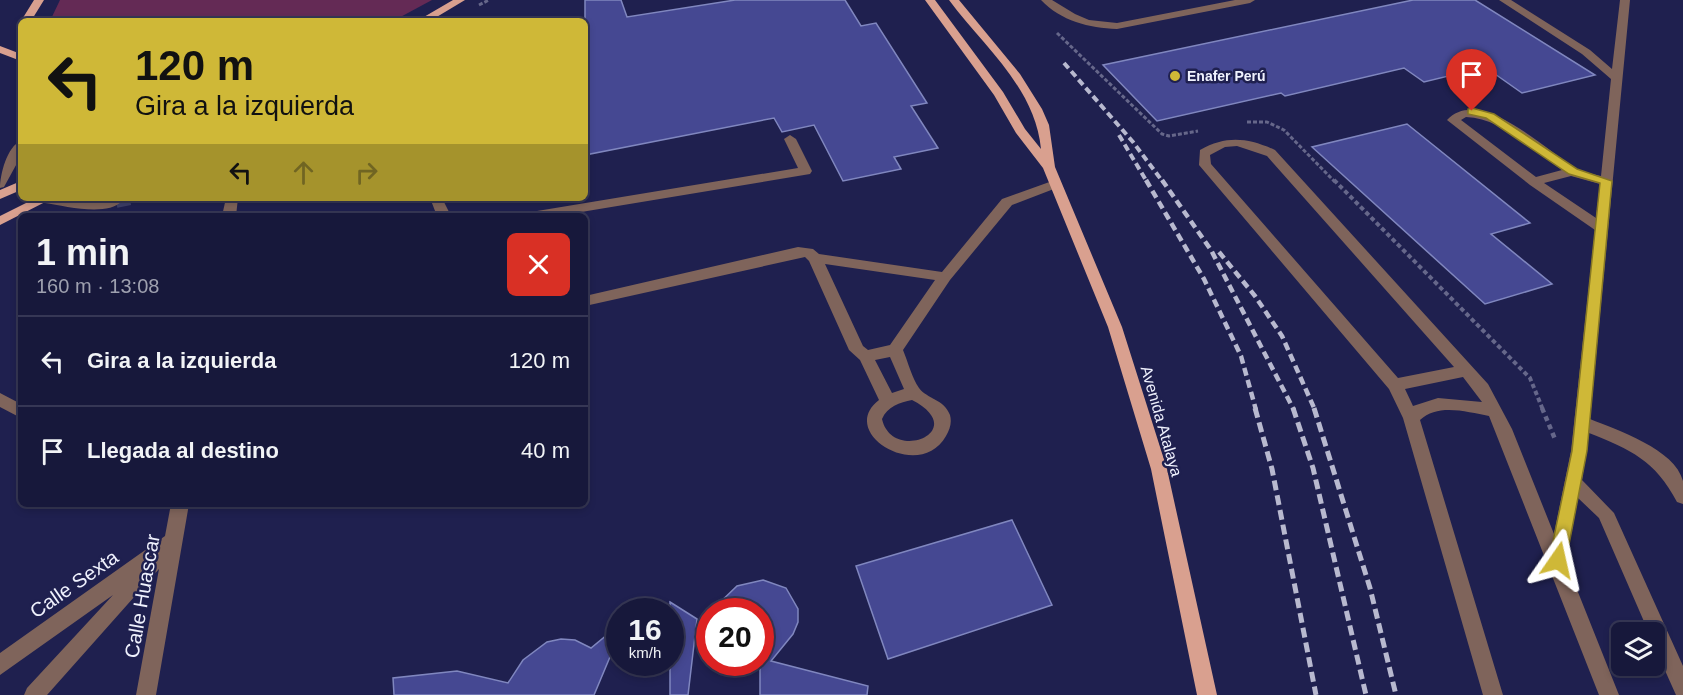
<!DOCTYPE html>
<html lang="es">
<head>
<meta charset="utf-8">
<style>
  body { margin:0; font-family:Arial,sans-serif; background:#242546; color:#f1f3f6; height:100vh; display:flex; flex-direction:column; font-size:22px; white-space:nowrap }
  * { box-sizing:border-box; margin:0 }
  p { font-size:20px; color:#9ea0af }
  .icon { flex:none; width:33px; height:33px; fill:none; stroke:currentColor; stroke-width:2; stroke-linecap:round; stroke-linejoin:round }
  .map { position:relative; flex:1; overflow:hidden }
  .drawer { position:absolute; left:18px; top:213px; width:570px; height:294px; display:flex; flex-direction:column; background:#17183b; border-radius:9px; box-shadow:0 3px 9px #0003,0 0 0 2px #363755 }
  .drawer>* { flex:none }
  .guide { position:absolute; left:18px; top:18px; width:570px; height:183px; border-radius:9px; box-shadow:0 3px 9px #0003,0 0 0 2px #363755; background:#cfb837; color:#111; overflow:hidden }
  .fabs { position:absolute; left:1611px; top:622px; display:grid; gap:12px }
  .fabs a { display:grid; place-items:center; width:54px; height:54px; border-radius:9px; background:#17183b; box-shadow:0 3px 9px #0003,0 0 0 2px #363755; font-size:30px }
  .speed { position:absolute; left:606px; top:598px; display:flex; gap:12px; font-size:30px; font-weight:700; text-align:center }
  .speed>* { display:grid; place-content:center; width:78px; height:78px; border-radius:50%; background:#17183b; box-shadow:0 3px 9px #0003,0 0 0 2px #363755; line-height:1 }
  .speed small { font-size:15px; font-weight:400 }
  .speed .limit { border:9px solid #d22; background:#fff; color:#111 }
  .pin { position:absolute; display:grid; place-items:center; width:51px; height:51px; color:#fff; margin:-62px -26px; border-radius:50% 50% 50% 0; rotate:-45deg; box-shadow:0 0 6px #0007 }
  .pin .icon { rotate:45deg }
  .me { position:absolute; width:66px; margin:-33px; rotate:11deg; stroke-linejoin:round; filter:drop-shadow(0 0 4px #0008) }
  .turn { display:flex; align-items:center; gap:21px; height:126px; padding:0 18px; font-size:27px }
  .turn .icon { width:78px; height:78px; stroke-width:2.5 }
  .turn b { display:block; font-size:42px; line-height:51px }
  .lanes { display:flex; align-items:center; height:57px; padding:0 18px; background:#0003; justify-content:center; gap:30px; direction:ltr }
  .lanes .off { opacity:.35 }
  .round { display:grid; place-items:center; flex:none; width:63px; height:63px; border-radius:9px; background:#242546 }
  .headline { display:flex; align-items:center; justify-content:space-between; height:102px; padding:0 18px }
  h1 { font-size:36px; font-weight:800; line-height:45px }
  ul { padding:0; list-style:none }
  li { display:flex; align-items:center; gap:18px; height:90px; padding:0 18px; border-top:2px solid #363755 }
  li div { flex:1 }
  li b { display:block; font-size:22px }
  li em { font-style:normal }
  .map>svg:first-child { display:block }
  .green { fill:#642a55 }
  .building { fill:#454892; stroke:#8087bf; stroke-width:1.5 }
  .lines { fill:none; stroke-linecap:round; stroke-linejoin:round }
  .minor-tunnel { stroke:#3e3f69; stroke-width:14; stroke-dasharray:14 7; stroke-linecap:butt }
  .path-far2 { stroke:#66678a; stroke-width:3; stroke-dasharray:4 2; stroke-linecap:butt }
  .path-far1 { stroke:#66678a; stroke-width:4; stroke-dasharray:4.5 3; stroke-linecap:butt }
  .path { stroke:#66678a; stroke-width:4.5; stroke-dasharray:5 4; stroke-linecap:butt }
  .minor { fill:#7f645b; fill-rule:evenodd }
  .major { fill:#d9a08f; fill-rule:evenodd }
  .rail-far2 { stroke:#b8b9cf; stroke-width:4; stroke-dasharray:7 4; stroke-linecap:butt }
  .rail-far1 { stroke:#b8b9cf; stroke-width:4.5; stroke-dasharray:8 4.5; stroke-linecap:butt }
  .rail { stroke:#b8b9cf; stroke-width:5; stroke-dasharray:10 5; stroke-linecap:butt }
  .route { fill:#cfb837; stroke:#877824; stroke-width:1.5 }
  .poi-dot { fill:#cfb837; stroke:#1f204f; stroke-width:2 }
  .labels { text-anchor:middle; stroke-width:5; stroke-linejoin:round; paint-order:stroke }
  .far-poi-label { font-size:14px; font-weight:bold; fill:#eff1fd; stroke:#1f204f; text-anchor:start }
  .street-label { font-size:16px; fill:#eff1fd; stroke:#1f204f }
  .near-street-label { font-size:20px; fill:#eff1fd; stroke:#1f204f }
</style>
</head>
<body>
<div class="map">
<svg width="1683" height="695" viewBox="0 0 1683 695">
  <rect width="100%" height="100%" fill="#1f204f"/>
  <path class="green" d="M60,0h372l-39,21h-343z"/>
  <path class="building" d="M585,0h36l6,17 108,-17h110l16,26 15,-3 51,80 -16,3 27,42 -44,9 7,12 -58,12 -29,-56 -32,7 -8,-14 -189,37z
    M1413,0h62l120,75 -73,18 -37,-26 -61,15 -20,-14 -119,28 -4,-3 -124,28 -54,-56z
    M1407,124l123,99 -39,11 61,50 -67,20 -173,-157z
    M1012,520l40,85 -164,54 -32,-93z
    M763,580l23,8 12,21v13l-5,12 -22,27 97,25 -1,9h-107v-83h-50l27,-26z
    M670,602l27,17 -9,76h-18z
    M620,624v9l-26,62h-200l-1,-17 64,-7 51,12 15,-23 24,-18 14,-3 14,1 16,8z"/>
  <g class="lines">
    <path class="minor-tunnel" d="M116,201l15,-3"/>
    <path class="path-far2" d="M479,5l10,-5
      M1057,33l105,101 7,2 29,-5
      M1247,122h20l17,8 51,52"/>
    <path class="path-far1" d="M1334,180l196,198 13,32"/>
    <path class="path" d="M1542,408l13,31"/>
    <path class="minor" d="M1041,0h11l23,14 14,6 28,3 118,-23h20l-5,3 -133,26c-28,-1 -56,-8 -76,-29z
      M1499,0h12l79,50 22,19 8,-69h10l-40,419c27,11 85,30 93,62 0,6 0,16 0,23l-6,-2c-22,-42 -46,-52 -88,-69l-7,47 32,33 69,153v29h-7l-22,-49v-13h-5l-50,-115 -21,-20 -12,64 53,133h-20l-110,-279c-22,-4 -51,-13 -69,4l83,275h-20l-80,-277 -14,-29 -190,-224 1,-15c27,-15 48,-12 75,0l213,234 24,45 42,105 17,-83 24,-221 -65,-45 -83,-65c33,-35 98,30 127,47 8,5 18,7 27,9l10,-97 -29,-25zM1466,117c36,1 68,34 96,53l-26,7 -75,-57zM1237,146l30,10 187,211 -56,11 -187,-214 -1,-9 15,-8zM1571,176l29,8 -4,34 -52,-35zM1463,377l19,25 -44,-4 -25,8 -8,-17z
      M790,135l6,4 16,32 -2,3 -253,42h-33l7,-4 267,-44 -14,-29z
      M21,141v15l-17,31 -4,1c0,-13 7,-42 21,-47z
      M1055,180l6,4 -2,3 -47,18 -62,75 -47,70c5,12 9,28 16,38 8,11 25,11 31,27 2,8 0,14 -4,21 -26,47 -110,-3 -67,-36l-19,-40 -11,-10 -40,-89 -4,-4 -220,49v-10l213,-49 15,2 6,5 123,18 60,-73zM825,264l110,16 -45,65 -22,5 -5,-4zM890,357l14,32 -12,4 -17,-33zM912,400c60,31 -20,64 -30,19 5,-12 18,-17 30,-19z
      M39,198h26l23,4 32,-4 2,3c-15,16 -57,5 -77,2l-5,-1z
      M226,198h12l-2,18h-14z
      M430,198h12l9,18h-14z
      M0,393l21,11v14l-21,-11z
      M171,504h18l-33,191h-20l23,-126 -112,126h-23l3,-7 86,-93 -113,80v-22l165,-117z"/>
    <path class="major" d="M34,0h10l-13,21h-10z
      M453,0h12l-35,21h-13z
      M925,0h10l68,92 22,37 16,20c-6,-62 -58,-103 -92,-149h10l61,74 22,35 7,16 6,42 67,160 45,142 50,226h-20l-46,-226 -43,-142 -65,-159 -27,-35 -22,-38z
      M0,46l21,8v7l-21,-8z
      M21,181v9l-21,9v-9z
      M36,198h17l-53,27v-9z"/>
    <path class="rail-far2" d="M1064,63l69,79 30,40
      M1119,135l28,47"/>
    <path class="rail-far1" d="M1146,180l58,99 37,77 15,54
      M1162,180l49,70 83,160
      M1219,252l36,44 27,40 33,74"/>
    <path class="rail" d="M1255,408l17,61 44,226
      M1293,408l20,60 53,227
      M1314,408l56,180 26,107"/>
  </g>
  <path class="route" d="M1472,108l22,6 83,55 35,12 -25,270 -21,109 -3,5 -5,2 -6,-2 -3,-5 23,-109 28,-268 -31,-9 -83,-56 -18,-4v-5z"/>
  <circle class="poi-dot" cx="1175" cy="76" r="6"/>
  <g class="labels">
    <g class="far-poi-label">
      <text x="1187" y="81">Enafer Perú</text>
    </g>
    <g class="street-label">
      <text transform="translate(1162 421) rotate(74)" y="6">Avenida Atalaya</text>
    </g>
    <g class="near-street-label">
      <text transform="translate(74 584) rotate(-35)" y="7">Calle Sexta</text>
      <text transform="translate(142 596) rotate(-80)" y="7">Calle Huascar</text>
    </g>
  </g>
</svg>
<div class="fabs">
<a><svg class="icon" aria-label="layers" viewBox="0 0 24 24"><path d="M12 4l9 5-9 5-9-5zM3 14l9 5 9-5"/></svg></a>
</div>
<div class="speed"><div>16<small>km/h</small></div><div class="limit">20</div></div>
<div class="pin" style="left:1472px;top:111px;background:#d93025"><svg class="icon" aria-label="arrive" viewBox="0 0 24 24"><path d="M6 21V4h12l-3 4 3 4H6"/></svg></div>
<svg class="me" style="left:1558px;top:560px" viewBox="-20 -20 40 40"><path d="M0-17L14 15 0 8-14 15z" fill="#cfb837" stroke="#fff" stroke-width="4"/></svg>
<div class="guide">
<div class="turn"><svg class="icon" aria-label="left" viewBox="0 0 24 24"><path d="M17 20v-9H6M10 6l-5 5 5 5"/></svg><div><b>120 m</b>Gira a la izquierda</div></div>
<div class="lanes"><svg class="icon" aria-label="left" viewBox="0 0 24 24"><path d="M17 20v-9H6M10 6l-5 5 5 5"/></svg><svg class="icon off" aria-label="ahead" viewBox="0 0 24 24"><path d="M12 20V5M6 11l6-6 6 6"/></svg><svg class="icon off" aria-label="right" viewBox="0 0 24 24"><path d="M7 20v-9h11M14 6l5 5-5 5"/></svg></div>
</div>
<section class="drawer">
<div class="headline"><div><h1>1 min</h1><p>160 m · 13:08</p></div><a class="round" style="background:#d93025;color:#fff"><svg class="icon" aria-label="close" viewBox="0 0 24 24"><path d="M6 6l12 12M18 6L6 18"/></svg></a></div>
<ul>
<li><svg class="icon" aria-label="left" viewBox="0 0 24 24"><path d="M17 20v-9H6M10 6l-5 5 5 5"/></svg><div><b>Gira a la izquierda</b></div><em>120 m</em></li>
<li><svg class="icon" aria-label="arrive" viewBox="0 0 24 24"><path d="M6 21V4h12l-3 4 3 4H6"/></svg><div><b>Llegada al destino</b></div><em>40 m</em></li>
</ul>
</section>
</div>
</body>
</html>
